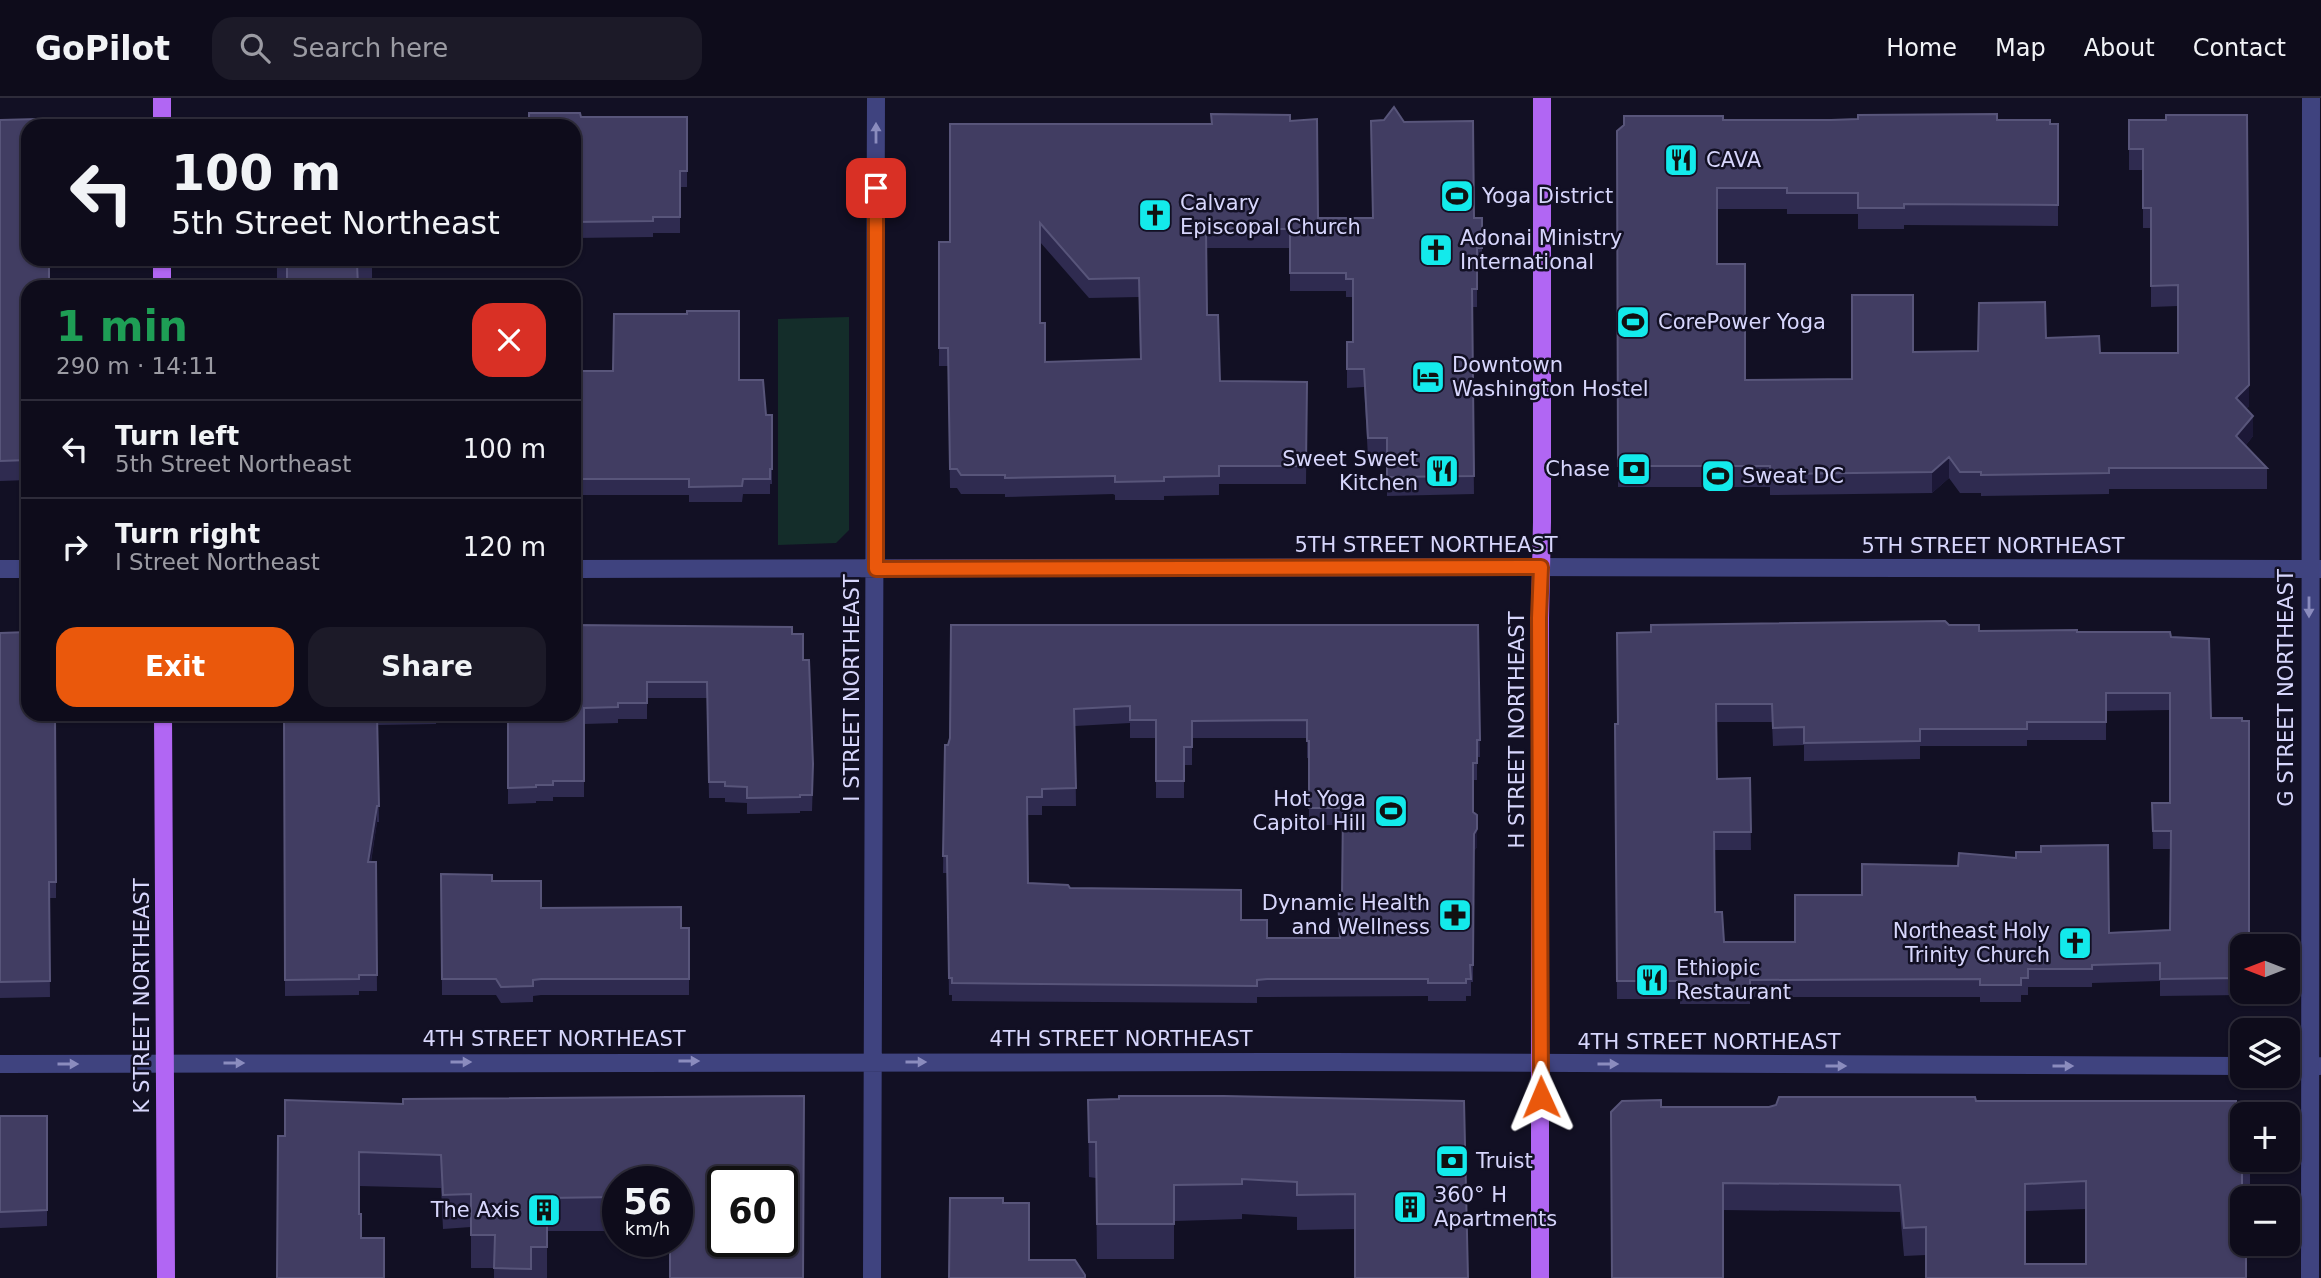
<!DOCTYPE html>
<html lang="en">
<head>
<meta charset="utf-8">
<style>
  body { margin:0; font-family:"DejaVu Sans",sans-serif; background:#1c1a28; color:#f1f3f6; height:100vh; display:flex; flex-direction:column; font-size:26px; white-space:nowrap }
  * { box-sizing:border-box; margin:0 }
  p { font-size:23px; color:#9b9ba3 }
  .icon { flex:none; width:38px; height:38px; fill:none; stroke:currentColor; stroke-width:2; stroke-linecap:round; stroke-linejoin:round }
  .map { position:relative; flex:1; overflow:hidden }
  .drawer { position:absolute; left:21px; top:182px; width:560px; height:441px; display:flex; flex-direction:column; background:#0e0c1b; border-radius:21px; box-shadow:0 2px 5px #0004,0 0 0 2px #2e2c3a }
  .drawer>* { flex:none }
  .guide { position:absolute; left:21px; top:21px; width:560px; height:147px; border-radius:21px; box-shadow:0 2px 5px #0004,0 0 0 2px #2e2c3a; background:#0e0c1b; color:#f1f3f6; overflow:hidden }
  .needle { width:46px; rotate:270deg }
  .controls { position:absolute; left:2230px; top:836px; display:grid; gap:14px }
  .controls a { display:grid; place-items:center; width:70px; height:70px; border-radius:14px; background:#0e0c1b; box-shadow:0 2px 5px #0004,0 0 0 2px #2e2c3a; font-size:35px }
  .speed { position:absolute; left:602px; top:1068px; display:flex; gap:14px; font-size:35px; font-weight:700; text-align:center }
  .speed>* { display:grid; place-content:center; width:91px; height:91px; border-radius:50%; background:#0e0c1b; box-shadow:0 2px 5px #0004,0 0 0 2px #2e2c3a; line-height:1 }
  .speed small { font-size:18px; font-weight:400 }
  .speed .limit { border:4px solid #111; border-radius:10px; background:#fff; color:#111 }
  .pin { position:absolute; display:grid; place-items:center; width:60px; height:60px; color:#fff; margin:-30px; border-radius:14px; box-shadow:0 4px 10px #0006 }
  .me { position:absolute; width:77px; margin:-38px; rotate:359deg; stroke-linejoin:round; filter:drop-shadow(0 0 5px #0008) }
  .turn { display:flex; align-items:center; gap:24px; height:147px; padding:0 35px; font-size:32px }
  .turn .icon { width:91px; height:91px; stroke-width:2.5 }
  .turn b { display:block; font-size:49px; line-height:60px }
  .round { display:grid; place-items:center; flex:none; width:74px; height:74px; border-radius:21px; background:#1c1a28 }
  .headline { display:flex; align-items:center; justify-content:space-between; height:119px; padding:0 35px }
  h1 { font-size:42px; font-weight:800; line-height:52px; color:#1e9e55 }
  .action { display:flex; gap:14px; margin-top:auto; padding:14px 35px }
  .action a { flex:1; height:80px; border-radius:21px; background:#ea580c; color:#fff; font-size:28px; font-weight:800; line-height:80px; text-align:center }
  .action a+a { background:#1c1a28; color:#f1f3f6 }
  ul { padding:0; list-style:none }
  li { display:flex; align-items:center; gap:21px; height:98px; padding:0 35px; border-top:2px solid #2e2c3a }
  li div { flex:1 }
  li b { display:block; font-size:26px }
  li em { font-style:normal }
  header { display:flex; align-items:center; gap:42px; box-sizing:border-box; height:98px; padding:0 35px; background:#0e0c1b; border-bottom:2px solid #2e2c3a }
  header strong { font-size:33px }
  nav { display:flex; gap:38px; margin-inline-start:auto; font-size:24px }
  .search { width:490px; height:63px; background:#1c1a28; display:flex; align-items:center; gap:18px; box-sizing:border-box; padding:0 24px; border-radius:21px; color:#9b9ba3; font-size:26px }
  .map>svg:first-child { display:block }
  .green { fill:#142d2a }
  .lines { fill:none; stroke-linecap:round; stroke-linejoin:round }
  .minor { stroke:#3f437f; stroke-width:18 }
  .major { stroke:#b166f3; stroke-width:18 }
  .wall { fill:#2f2b50; fill-rule:evenodd }
  .shaded-wall { fill:#1c1837 }
  .building { fill:#413d62; stroke:#58557a; stroke-width:2; fill-rule:evenodd }
  .oneway { fill:#8b8cbe }
  .route-casing { stroke:#983908; stroke-width:18 }
  .route { stroke:#ea580c; stroke-width:12 }
  .labels { text-anchor:middle; stroke-width:5; stroke-linejoin:round; paint-order:stroke }
  .poi-label { font-size:21px; fill:#d7d6fc; stroke:#121024; text-anchor:start }
  .street-label { font-size:21px; fill:#d7d6fc; stroke:#121024 }
</style>
</head>
<body>
<header>
<strong>GoPilot</strong>
<div class="search"><svg class="icon" aria-label="search" viewBox="0 0 24 24"><circle cx="10" cy="10" r="6"/><path d="M15 15l6 6"/></svg>Search here</div>
<nav><a>Home</a><a>Map</a><a>About</a><a>Contact</a></nav>
</header>
<div class="map">
<svg width="2321" height="1180" viewBox="0 0 2321 1180">
  <rect width="100%" height="100%" fill="#121024"/>
  <path class="green" d="M849,219v213l-13,13 -58,2v-226z"/>
  <g class="lines">
    <path class="minor" d="M0,471h28
      M574,471l937,-2 810,2
      M0,966l1332,-2 910,4
      M2287,968h32
      M872,1180l4,-1180
      M2310,1180l1,-1180"/>
    <path class="major" d="M162,0v28
      M162,161v28
      M163,616l3,564
      M1540,1180v-660l2,-96v-424"/>
  </g>
  <path class="wall" d="M581,19h106v70h-7v46h-27v4l-79,1v-112l-220,-1 98,-1z
    M0,22l28,167v193l-28,1z
    M1723,22h274l61,4v102l-154,-1v4h-46v-15h-71v-5h-70v55l28,116 107,-1 61,-27 65,-1 68,-13 54,15h78v-47l-27,1v-79h-8v-58h-14v-50h37l83,286 -3,3 7,27 -7,9 21,23v21h-158v5l-128,2v-3h-21l-11,-15 -17,15 -162,2v-8h-152l-1,-356z
    M1290,23l28,97h156l8,30v19h-5v40h-5l2,187 -87,2v-40l-19,1 -4,-70 -17,1v-46h6v-45h-7v-6h-56v-43h-84l1,67 13,66 87,1 -1,102h-87v11l-55,1v4h-49v-5l-2,-1 -108,3v-3h-44l-4,-6h-7l-2,-122h-9v-124h11l261,-118zM1040,144l49,56 50,-1 1,62 -95,3 -5,-39z
    M277,161h95v20h-95z
    M574,273l165,9 27,35h6v69h-2v10h-27l-1,8h-53v-7h-115z
    M574,527l218,9 11,26 10,120 -1,31h-12v2l-53,1v-11l-22,-1v-4h-16l-2,-100h-60v21h-29v4l-34,1v73h-31v4h-17v2l-28,1v-84h-72v4l-59,1 2,97h-2l-6,40h5l1,129h-18v4l-74,1 -1,-282h290z
    M951,527h527l2,132h-3v23h-4v32l4,35 -3,4 -1,131h-2v14h-5v5h-38v-5l-161,1h-10v6l-305,-2v-6h-3l-2,-122h-4l2,-128h3l2,-7zM1130,625v15h26v60h28v-33h8v-27h115v20h2v67h34l-1,73h-4l1,40h-72l-26,-18 -171,-32 -42,-5 -1,-68h15v-9h34l-1,-80z
    M1949,527l30,6 98,1 94,5 40,81 38,3v226h-7v48l-82,1v-15l-68,2v4h-64v8h-7v7h-41v-5h-230v7h-70v-5h-63l-2,-275zM2170,612v93h-18l1,46h18l-1,81 -375,12h-71l-9,-30 -1,-62h37l-1,-72 -33,1 -1,-57h56l1,24 31,-1v16l116,-2v-13h107v-6h79v-29z
    M0,535l56,165v100h-7l1,99 -50,1z
    M441,776l51,7 49,27 140,20h8v67h-148l-8,1v6l-32,1 -5,-8h-54z
    M1088,1002l376,1 -109,128 -58,1v-13l-55,-3v5l-68,2v38h-77l-1,-81 -7,-1z
    M1976,1003l260,5 14,54v34l-8,1v49l4,34h-320v-23l-22,1 -4,-44 -177,-2 -62,-103h108zM2086,1111v55h-61v-53z
    M0,1018h47v110l-47,2z
    M278,1038l399,45h-59v50h-71v47h-53v-10h-23v-41l-28,2 -2,-41 -82,-2z"/>
  <path class="shaded-wall" d="M2249,287v21l-13,13v-21z
    M2253,318v20l-17,21v-21z
    M1949,359v21l-17,15v-21z
    M377,708v16l-9,56v-16z
    M1477,731v18l-3,4 -1,131 1,-148z"/>
  <path class="building" d="M1394,9l10,15 69,-1 1,97h8v30h-5v41h-5l2,187 -87,1v-39h-19l-4,-69h-17v-27h6v-63h-7v-6h-56v-44h-84l1,86h11l2,66 87,1 -1,84h-87v10l-55,1v4l-49,1v-6h-2l-108,2v-3h-44l-4,-6h-7l-2,-121h-9v-106h11v-118h262l-1,-10 79,1v6l27,-2 1,99h55l-2,-97 13,-1zM1040,125l49,56 50,-1 2,81 -96,3v-39h-5z
    M529,15h51l1,4h106v54h-7v46h-27v4l-79,1v-96h-285v-1h39l5,-5h15l6,5 98,-1v-5l77,-1z
    M1997,16v6h53v4h8v81l-154,-1v4h-46v-15h-71v-5h-70v76h28v116l107,-1v-84h61v57l65,-1 1,-48 66,-1 1,36 53,-2 1,17h78v-68l-27,1v-78h-8v-59h-14v-29h37v-5h81l2,270 -13,13 17,18 -17,20 31,32h-158v5l-128,2v-3h-21l-11,-15 -17,15 -162,2v-8h-152l-1,-335 7,-6v-9h99v4h108l27,-1v-4z
    M38,21l6,7h-16v133h21v28h-21v173l-28,1v-341z
    M277,161h95v4h-15l1,24h-71v-24h-10z
    M687,213h52v69h24l3,35h6v54h-2v10h-27l-1,7 -53,1v-8h-115v-108h39l1,-57h73z
    M1945,523l4,4h30v6l98,-1v2h93l1,5 38,2 2,79h31v3h7v213h-7v44l-82,1v-16l-68,2v4h-64v9h-7v7h-41v-6l-230,1v7h-70v-6h-63l-2,-257h3l-1,-91 34,-1v-7zM2106,595h64v110h-18l1,28h18l-1,99 -61,3 -1,-88 -67,1v6h-25v6l-57,-5 -1,13 -96,-2v31h-67v47h-71l-2,-30h-7l-1,-80h37l-1,-54 -33,1 -1,-75h56l1,24 31,-1v16l116,-2v-12h107v-7h79z
    M574,527l218,2v7h11v26h6l4,104 -1,31h-12v2l-53,1v-11l-22,-1v-4h-16l-2,-100h-60v21h-29v4l-34,1v73h-31v4h-17v2l-28,1v-74h66z
    M951,527h527l2,115h-3v23h-4v49l4,3v14l-3,5 -1,131h-3l1,14h-5v4h-38v-4h-161l-10,1v6l-305,-3v-5h-3l-2,-122h-4l2,-111h3l2,-7zM1130,608v14h26v61h28v-34h8v-26l115,-1v21h2v67h34l-1,90h-4l2,40h-73v-18h-26v-30l-171,-2 -2,-3 -40,-2 -1,-86h15v-8l34,-1 -2,-79z
    M28,534v82h27l1,168h-7l1,99 -50,1v-349z
    M284,616h93l2,92h-2l-9,56h8l1,113h-18v4l-74,1z
    M441,776l51,1v6h49v27l140,-1v21h8v51h-148l-8,1v6l-32,1 -5,-8h-54z
    M804,998l-1,182h-133v-37h7v-60h-59v16l-71,1v49h-16v22l-37,-1 1,-33h-24v-41l-28,1 -2,-40 -82,-3v62h2v24h23v40h-107l1,-142h7v-36l118,4v-5zM723,1083h59v60h-59z
    M1119,998h105l240,5 4,177h-113v-84l-58,1v-13l-55,-3v5l-68,1v39h-77l-1,-82h-7l-1,-42 31,-1z
    M1779,999h196l1,4h260v5l6,-1 1,4h7v6h-8v45h8v7h-8v77h4v34h-320v-51l-22,1 -4,-43 -177,-2v95h-111l-1,-166 11,-11 39,-1v7h108l7,-2zM2086,1083v83h-61v-80z
    M0,1018h47v94l-47,2z
    M950,1100h53v5h26v57h46l10,15v3h-136z"/>
  <defs><path id="oneway-solid" d="M-6-.8H1V-3.2L6.5 0L1 3.2V.8H-6Z" transform="scale(1.75)"/></defs>
  <g class="oneway">
    <use href="#oneway-solid" transform="translate(876 35) rotate(-90)"/>
    <use href="#oneway-solid" transform="translate(2309 509) rotate(90)"/>
    <use href="#oneway-solid" transform="translate(689 963)"/>
    <use href="#oneway-solid" transform="translate(461 964)"/>
    <use href="#oneway-solid" transform="translate(916 964)"/>
    <use href="#oneway-solid" transform="translate(234 965)"/>
    <use href="#oneway-solid" transform="translate(68 966)"/>
    <use href="#oneway-solid" transform="translate(1608 966)"/>
    <use href="#oneway-solid" transform="translate(1836 968)"/>
    <use href="#oneway-solid" transform="translate(2063 968)"/>
  </g>
  <g class="lines">
    <g class="route-casing">
      <path id="route" d="M876,90v381l665,-2 -2,51 2,479"/>
    </g>
    <use href="#route" class="route"/>
  </g>
  <defs>
    <g id="restaurant-square" transform="scale(1.75)"><rect x="-9" y="-9" width="18" height="18" rx="4" fill="#13eaeb" stroke="#121024"/><path d="M-5-6h1v4h1v-4h1v4h1v-4h1v5L-1.5 .5V6h-2V.5L-5-1ZM5-6V6H3V1.5H1.5Q1.5-4 5-6Z" fill="#111"/></g>
    <g id="stadium-square" transform="scale(1.75)"><rect x="-9" y="-9" width="18" height="18" rx="4" fill="#13eaeb" stroke="#121024"/><path d="M0-5a6.5 5 0 1 0 0 10a6.5 5 0 1 0 0-10ZM-3.5-1.8h7v3.6h-7Z" fill="#111"/></g>
    <g id="church-square" transform="scale(1.75)"><rect x="-9" y="-9" width="18" height="18" rx="4" fill="#13eaeb" stroke="#121024"/><path d="M-1.2-6h2.4v3.5h3.3v2.4h-3.3V6h-2.4V-.1h-3.3v-2.4h3.3Z" fill="#111"/></g>
    <g id="hotel-square" transform="scale(1.75)"><rect x="-9" y="-9" width="18" height="18" rx="4" fill="#13eaeb" stroke="#121024"/><path d="M-6-4.5h1.5V1H6V5H4.5V3h-9V5H-6ZM-4 0a1.8 1.8 0 1 1 3.6 0ZM.5 0V-2.5h3Q6-2.5 6 0Z" fill="#111"/></g>
    <g id="bank-square" transform="scale(1.75)"><rect x="-9" y="-9" width="18" height="18" rx="4" fill="#13eaeb" stroke="#121024"/><path d="M-6-4H6V4H-6ZM0-2.3a2.3 2.3 0 1 0 0 4.6a2.3 2.3 0 1 0 0-4.6Z" fill="#111"/></g>
    <g id="pharmacy-square" transform="scale(1.75)"><rect x="-9" y="-9" width="18" height="18" rx="4" fill="#13eaeb" stroke="#121024"/><path d="M-2-6h4v4h4v4h-4v4h-4v-4h-4v-4h4Z" fill="#111"/></g>
    <g id="building-square" transform="scale(1.75)"><rect x="-9" y="-9" width="18" height="18" rx="4" fill="#13eaeb" stroke="#121024"/><path d="M-4-6H4V6H1V3H-1V6H-4ZM-2.5-4.3h1.7v1.8h-1.7ZM.8-4.3h1.7v1.8H.8ZM-2.5-1h1.7V.8h-1.7ZM.8-1h1.7V.8H.8Z" fill="#111"/></g>
  </defs>
  <g fill-rule="evenodd">
    <use href="#restaurant-square" x="1681" y="62"/>
    <use href="#stadium-square" x="1457" y="98"/>
    <use href="#church-square" x="1155" y="117"/>
    <use href="#church-square" x="1436" y="152"/>
    <use href="#stadium-square" x="1633" y="224"/>
    <use href="#hotel-square" x="1428" y="279"/>
    <use href="#bank-square" x="1634" y="371"/>
    <use href="#restaurant-square" x="1442" y="373"/>
    <use href="#stadium-square" x="1718" y="378"/>
    <use href="#stadium-square" x="1391" y="713"/>
    <use href="#pharmacy-square" x="1455" y="817"/>
    <use href="#church-square" x="2075" y="845"/>
    <use href="#restaurant-square" x="1652" y="882"/>
    <use href="#bank-square" x="1452" y="1063"/>
    <use href="#building-square" x="1410" y="1109"/>
    <use href="#building-square" x="544" y="1112"/>
  </g>
  <g class="labels">
    <g class="poi-label">
      <text x="1706" y="69">CAVA</text>
      <text x="1482" y="105">Yoga District</text>
      <text x="1180" y="112">Calvary<tspan x="1180" dy="24">Episcopal Church</tspan></text>
      <text x="1460" y="147">Adonai Ministry<tspan x="1460" dy="24">International</tspan></text>
      <text x="1658" y="231">CorePower Yoga</text>
      <text x="1452" y="274">Downtown<tspan x="1452" dy="24">Washington Hostel</tspan></text>
      <text x="1418" y="368" text-anchor="end">Sweet Sweet<tspan x="1418" dy="24">Kitchen</tspan></text>
      <text x="1610" y="378" text-anchor="end">Chase</text>
      <text x="1742" y="385">Sweat DC</text>
      <text x="1366" y="708" text-anchor="end">Hot Yoga<tspan x="1366" dy="24">Capitol Hill</tspan></text>
      <text x="1430" y="812" text-anchor="end">Dynamic Health<tspan x="1430" dy="24">and Wellness</tspan></text>
      <text x="2050" y="840" text-anchor="end">Northeast Holy<tspan x="2050" dy="24">Trinity Church</tspan></text>
      <text x="1676" y="877">Ethiopic<tspan x="1676" dy="24">Restaurant</tspan></text>
      <text x="1476" y="1070">Truist</text>
      <text x="1434" y="1104">360° H<tspan x="1434" dy="24">Apartments</tspan></text>
      <text x="520" y="1119" text-anchor="end">The Axis</text>
    </g>
    <g class="street-label">
      <text x="1426" y="454">5TH STREET NORTHEAST</text>
      <text x="1993" y="455">5TH STREET NORTHEAST</text>
      <text transform="translate(852 590) rotate(-90)" y="7">I STREET NORTHEAST</text>
      <text transform="translate(2286 590) rotate(-90)" y="7">G STREET NORTHEAST</text>
      <text transform="translate(1517 632) rotate(-90)" y="7">H STREET NORTHEAST</text>
      <text transform="translate(142 898) rotate(-90)" y="7">K STREET NORTHEAST</text>
      <text x="554" y="948">4TH STREET NORTHEAST</text>
      <text x="1121" y="948">4TH STREET NORTHEAST</text>
      <text x="1709" y="951">4TH STREET NORTHEAST</text>
    </g>
  </g>
</svg>
<div class="controls">
<a><svg class="needle" viewBox="-14 -14 28 28"><path d="M0-13l5 13h-10z" fill="#e53935"/><path d="M0 13l5-13h-10z" fill="#9b9ba3"/></svg></a>
<a><svg class="icon" aria-label="layers" viewBox="0 0 24 24"><path d="M12 4l9 5-9 5-9-5zM3 14l9 5 9-5"/></svg></a>
<a>+</a>
<a>−</a>
</div>
<div class="speed"><div>56<small>km/h</small></div><div class="limit">60</div></div>
<div class="pin" style="left:876px;top:90px;background:#d93025"><svg class="icon" aria-label="arrive" viewBox="0 0 24 24"><path d="M6 21V4h12l-3 4 3 4H6"/></svg></div>
<svg class="me" style="left:1541px;top:999px" viewBox="-20 -20 40 40"><path d="M0-17L14 15 0 8-14 15z" fill="#ea580c" stroke="#fff" stroke-width="4"/></svg>
<div class="guide">
<div class="turn"><svg class="icon" aria-label="left" viewBox="0 0 24 24"><path d="M17 20v-9H6M10 6l-5 5 5 5"/></svg><div><b>100 m</b>5th Street Northeast</div></div>
</div>
<section class="drawer">
<div class="headline"><div><h1>1 min</h1><p>290 m · 14:11</p></div><a class="round" style="background:#d93025;color:#fff"><svg class="icon" aria-label="close" viewBox="0 0 24 24"><path d="M6 6l12 12M18 6L6 18"/></svg></a></div>
<ul>
<li><svg class="icon" aria-label="left" viewBox="0 0 24 24"><path d="M17 20v-9H6M10 6l-5 5 5 5"/></svg><div><b>Turn left</b><p>5th Street Northeast</p></div><em>100 m</em></li>
<li><svg class="icon" aria-label="right" viewBox="0 0 24 24"><path d="M7 20v-9h11M14 6l5 5-5 5"/></svg><div><b>Turn right</b><p>I Street Northeast</p></div><em>120 m</em></li>
</ul>
<div class="action"><a>Exit</a><a>Share</a></div>
</section>
</div>
</body>
</html>
